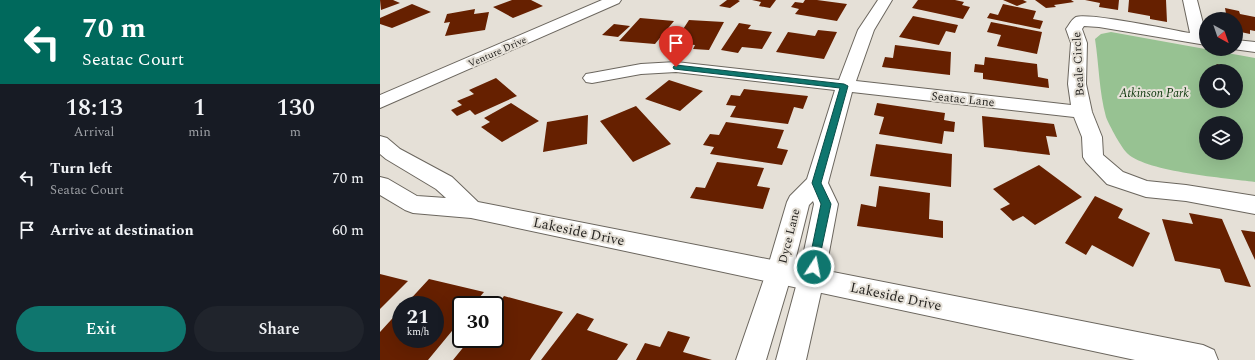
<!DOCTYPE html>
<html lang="en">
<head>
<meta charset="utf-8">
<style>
  body { margin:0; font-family:Spectral,serif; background:#20242c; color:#f1f3f6; height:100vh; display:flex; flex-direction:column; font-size:15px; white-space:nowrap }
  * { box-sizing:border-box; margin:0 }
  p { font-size:13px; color:#9ea1a6 }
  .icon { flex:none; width:22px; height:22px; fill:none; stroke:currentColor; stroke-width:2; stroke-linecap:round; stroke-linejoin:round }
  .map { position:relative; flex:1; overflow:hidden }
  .details { display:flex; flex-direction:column; background:#171b24; width:380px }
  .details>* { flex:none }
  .guide { background:#00695c; color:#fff; overflow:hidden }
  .needle { width:26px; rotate:140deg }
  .fabs { position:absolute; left:819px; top:12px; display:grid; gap:8px }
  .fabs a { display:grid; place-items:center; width:44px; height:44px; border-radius:50%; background:#171b24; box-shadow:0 4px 16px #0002; font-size:20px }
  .speed { position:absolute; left:12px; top:296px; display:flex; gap:8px; font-size:20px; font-weight:700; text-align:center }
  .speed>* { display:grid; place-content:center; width:52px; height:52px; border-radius:50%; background:#171b24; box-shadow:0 4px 16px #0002; line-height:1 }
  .speed small { font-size:10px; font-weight:400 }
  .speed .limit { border:2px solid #111; border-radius:6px; background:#fff; color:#111 }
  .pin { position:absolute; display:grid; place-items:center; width:34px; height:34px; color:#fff; margin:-41px -17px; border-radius:50% 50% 50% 0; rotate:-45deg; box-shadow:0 0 4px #0007 }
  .pin .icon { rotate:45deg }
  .me { position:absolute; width:44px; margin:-22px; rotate:11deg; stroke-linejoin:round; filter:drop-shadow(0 0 3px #0008) }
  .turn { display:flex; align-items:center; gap:14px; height:84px; padding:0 16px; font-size:18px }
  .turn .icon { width:52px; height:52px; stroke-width:2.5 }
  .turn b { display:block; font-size:28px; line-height:34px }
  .eta { display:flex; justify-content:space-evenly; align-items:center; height:68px; text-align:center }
  .eta b { font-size:24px; font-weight:600; line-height:28px }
  .button { display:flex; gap:8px; margin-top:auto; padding:8px 16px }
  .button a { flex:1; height:46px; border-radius:24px; background:#0f766e; color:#fff; font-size:16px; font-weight:600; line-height:46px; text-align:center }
  .button a+a { background:#20242c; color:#f1f3f6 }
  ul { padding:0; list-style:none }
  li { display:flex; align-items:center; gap:12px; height:52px; padding:0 16px }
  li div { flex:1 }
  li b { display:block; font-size:15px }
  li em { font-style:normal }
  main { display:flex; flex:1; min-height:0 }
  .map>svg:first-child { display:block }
  .green { fill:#97c292; fill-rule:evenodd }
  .building { fill:#662000 }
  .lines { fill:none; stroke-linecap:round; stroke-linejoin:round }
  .street-casing { stroke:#6b665e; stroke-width:2 }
  .secondary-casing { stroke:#6b665e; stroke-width:2 }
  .street { fill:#fff; fill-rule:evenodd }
  .secondary { fill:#fff; fill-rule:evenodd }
  .route { fill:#0f766e; stroke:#0a4d48 }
  .labels { text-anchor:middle; stroke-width:4; stroke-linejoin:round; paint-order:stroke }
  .far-street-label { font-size:10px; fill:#282623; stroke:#e5e0d7 }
  .street-label { font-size:12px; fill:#282623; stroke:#e5e0d7 }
  .park-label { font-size:12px; font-style:italic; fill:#0b350a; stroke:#e5e0d7 }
  .near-street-label { font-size:14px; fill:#282623; stroke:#e5e0d7 }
</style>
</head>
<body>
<main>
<section class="details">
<div class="guide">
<div class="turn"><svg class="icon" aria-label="left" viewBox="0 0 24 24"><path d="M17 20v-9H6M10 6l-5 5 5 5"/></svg><div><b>70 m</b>Seatac Court</div></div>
</div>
<div class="eta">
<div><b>18:13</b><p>Arrival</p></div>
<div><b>1</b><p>min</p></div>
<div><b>130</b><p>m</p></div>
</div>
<ul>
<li><svg class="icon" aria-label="left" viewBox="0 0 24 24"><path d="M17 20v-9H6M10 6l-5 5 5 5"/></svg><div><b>Turn left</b><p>Seatac Court</p></div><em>70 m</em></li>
<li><svg class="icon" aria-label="arrive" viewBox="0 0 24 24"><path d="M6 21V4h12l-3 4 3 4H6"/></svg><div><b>Arrive at destination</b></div><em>60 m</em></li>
</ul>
<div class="button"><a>Exit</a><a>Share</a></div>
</section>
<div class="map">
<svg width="875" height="360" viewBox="0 0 875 360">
  <rect width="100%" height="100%" fill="#e5e0d7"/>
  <path class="green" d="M731,32l144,26v124c-29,-4 -107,-10 -127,-28 -6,-5 -19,-29 -22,-37 -7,-26 -7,-52 -11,-78l6,-5zM826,71h30v30h-30zM826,123h30v30h-30z"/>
  <path class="building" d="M0,0h13l7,3 -19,7z
    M132,0h19l12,6 -30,12 -20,-11z
    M347,0h11l2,1 -10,7 -11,-2z
    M372,0h24l-6,8 -11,-2 2,-4z
    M425,0h12l30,4 -10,17 -42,-7 4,-5 -8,-2 4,-5 8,1z
    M538,0h37l9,2 -2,3 8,2 -7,12 -51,-11z
    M623,0h20l4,2 -10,4z
    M655,0h36l3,2 -20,3 2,2 -10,1z
    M705,0h34l-1,10 -19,-3 1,-4z
    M749,0h37l1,22 -17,-3v-3l-22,-4z
    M32,4l19,8 -39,16 -12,-4v-6z
    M623,4l33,7 -3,8 10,2 -3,8 -53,-11 3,-5 8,2z
    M845,8l14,3 1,3 15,3v14l-5,-1v4l-14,-3v-12h-9z
    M95,9l-1,5 15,-2 -4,18 -40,6 5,-14 -6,1 3,-9z
    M533,16l45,9 -3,8 -9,-2 -7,14 -40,-8z
    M260,18l34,3 -19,23 -36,-3z
    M309,20l35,2 -15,28 -16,-1 2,-4 -21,-2z
    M611,22l51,10 -5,22 -40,-8 4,-11 -14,-3z
    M359,23l12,2 -3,4 24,3 -10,17 -20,-2 -4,6 -17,-3z
    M234,24l16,2 -12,11 -16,-2z
    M438,30l19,2 -13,27 -48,-7 12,-20 27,4z
    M515,45l56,7 -1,23 -68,-8 3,-10 8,1z
    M605,57l52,7 1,13 10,2 1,9 -66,-9v-6l-9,-1 1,-8 9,1z
    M837,64l11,4 -2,3h-5l-7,-3z
    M116,78l21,18 -42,19 -5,-5 -13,6 -6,-6 11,-5 -5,-4 17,-7 -5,-4z
    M289,80l34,11 -23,20 -35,-12z
    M364,89l64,7 -5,13 -9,-2 -6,17 -58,-7 6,-11 -10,-1 5,-10 9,1z
    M131,103l28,18 -37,21 -21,-15 9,-5 -6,-4z
    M497,103l68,10 -1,7 11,2 -1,10 -10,-1 -2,13 -63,-10 5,-17 -10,-2z
    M256,106l35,38 -38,18 -33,-41z
    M208,115l-1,29 -44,8 4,-30z
    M602,116l72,8 3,13 -11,-1 4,19 -66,-8z
    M346,122l58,8 -7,18 11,2 -6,15 -72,-11 4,-7 -11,-2 7,-11 9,1z
    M496,144l76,10 -1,33 -81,-11z
    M337,162l47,6 -7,18 13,2 -7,21 -73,-11 6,-11 9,1z
    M659,165l43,32 -47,28 -12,-9 -10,5 -13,-12 10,-5 -17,-15z
    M499,186l51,7 -1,26 14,2v17l-86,-12 4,-22 15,3z
    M715,196l28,13 -5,9 32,15 -17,34 -41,-22 -6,10 -21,-12z
    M809,213l33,6 29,68 -26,-5 -5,-13 -45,-8 -13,-42 31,5z
    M861,230l14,2v28z
    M0,274l28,7 -28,28z
    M49,279l55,13 -11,13h-12v15l-33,40h-48v-28l21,-23v30h34v-34h-30z
    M124,296l59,16 -33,48h-77l17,-21h25v-31z
    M197,313l17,6 -7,11 41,14 -11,16h-76z
    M288,331l22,6 -7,15 29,8h-76l9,-17 15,4z"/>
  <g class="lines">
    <g class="street-casing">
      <path id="street" d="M498,0h14l-18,30 -18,51 215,24 -3,-21 3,-41 -5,-14c3,-4 6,-10 10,-12 12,-5 96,13 114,16l-7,-33h14l9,35v10l-107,-18 -15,-1 -2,3 5,14 -1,41 6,28 10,25 1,18 20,17 24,9 39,4 69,11v18l-69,-13 -40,-4 -39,-13 -21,-22 -3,-5 -1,-20 -8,-20 -222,-25 -24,91 10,21 -14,75 -18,81h-30l22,-81 16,-75 -1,-3 -4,4 -17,68 -26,87h-30l30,-87 21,-71 3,-6 17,-17 28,-89 -159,-18 -35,2 -49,9 -6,-1 -3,-4 3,-4 6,-1 49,-9 35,-2 163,18 19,-50z
        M856,40l19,2v10l-22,-3h3z"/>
    </g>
    <g class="secondary-casing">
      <path id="secondary" d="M222,0h19l-2,3 -239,105v-13z
        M0,136l7,2 13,11 52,28 26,25 725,143 11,5 4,10h-83l-664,-142 -58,-5 -8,-3 -25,-15v-18l8,2 29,17 29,2 -10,-9 -50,-30 -6,-5z"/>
    </g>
    <use href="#street" class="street"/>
    <use href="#secondary" class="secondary"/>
  </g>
  <path class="route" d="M296,65l168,19 4,2 -27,97 10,21 -14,66 -3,2 -4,-2 -2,-3 13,-63 -9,-21 28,-95 -166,-19 -1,-2z"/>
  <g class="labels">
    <g class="far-street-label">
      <text transform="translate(117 51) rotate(-24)" y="4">Venture Drive</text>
    </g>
    <g class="street-label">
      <text transform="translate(698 64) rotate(-93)" y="4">Beale Circle</text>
      <text transform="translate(583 99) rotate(6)" y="4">Seatac Lane</text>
      <text transform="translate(409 236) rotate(-76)" y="4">Dyce Lane</text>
    </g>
    <g class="park-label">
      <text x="774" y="97">Atkinson Park</text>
    </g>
    <g class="near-street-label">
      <text transform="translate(199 231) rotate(12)" y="5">Lakeside Drive</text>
      <text transform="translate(516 296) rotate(12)" y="5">Lakeside Drive</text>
    </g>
  </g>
</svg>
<div class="fabs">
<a><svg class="needle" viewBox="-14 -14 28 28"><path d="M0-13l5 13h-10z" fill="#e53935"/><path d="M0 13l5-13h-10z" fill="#9ea1a6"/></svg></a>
<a><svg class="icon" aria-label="search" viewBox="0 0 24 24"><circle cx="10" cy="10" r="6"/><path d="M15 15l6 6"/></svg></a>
<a><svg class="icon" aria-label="layers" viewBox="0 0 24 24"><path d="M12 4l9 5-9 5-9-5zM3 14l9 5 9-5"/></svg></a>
</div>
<div class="speed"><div>21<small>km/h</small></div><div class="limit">30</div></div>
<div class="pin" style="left:296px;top:67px;background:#d93025"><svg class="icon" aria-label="arrive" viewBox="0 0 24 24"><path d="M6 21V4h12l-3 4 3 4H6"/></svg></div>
<svg class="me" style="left:434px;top:267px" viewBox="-20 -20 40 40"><circle r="17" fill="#0f766e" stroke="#fff" stroke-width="3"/><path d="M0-11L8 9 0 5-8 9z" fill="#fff"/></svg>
</div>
</main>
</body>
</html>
